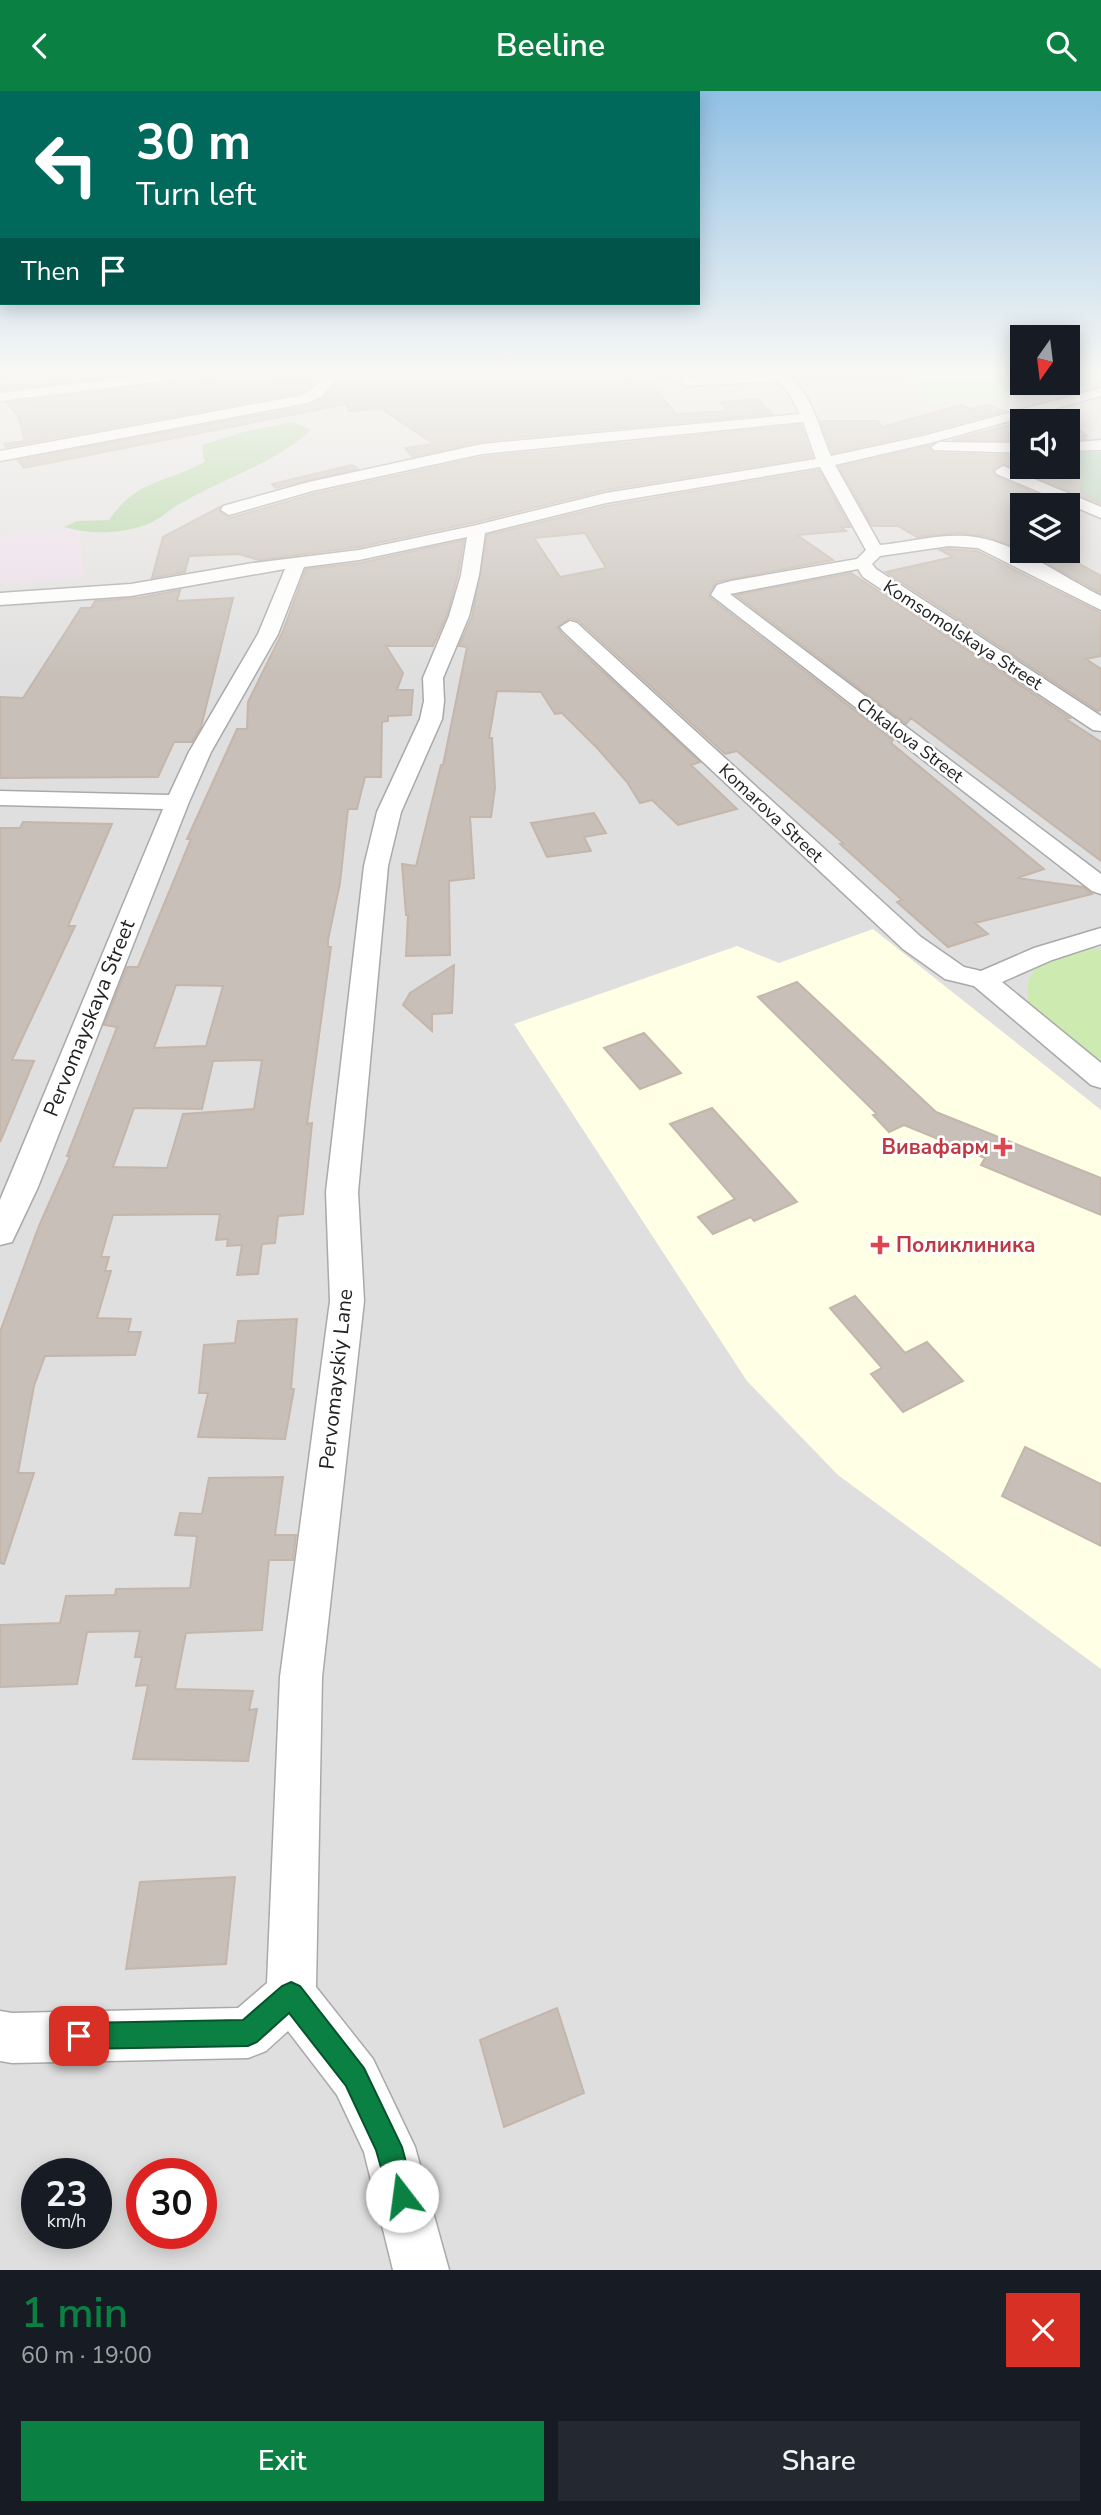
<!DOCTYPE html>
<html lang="en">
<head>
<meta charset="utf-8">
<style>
  body { margin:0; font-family:"Nunito Sans",sans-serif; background:#242831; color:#f1f3f6; height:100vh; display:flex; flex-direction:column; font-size:26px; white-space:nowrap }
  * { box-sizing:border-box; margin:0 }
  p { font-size:23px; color:#9ea1a6 }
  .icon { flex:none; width:38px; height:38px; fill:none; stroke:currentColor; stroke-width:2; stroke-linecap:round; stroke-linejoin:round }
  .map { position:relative; height:2179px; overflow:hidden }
  .panel { display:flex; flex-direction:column; background:#171b24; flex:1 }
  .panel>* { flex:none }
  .banner { position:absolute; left:0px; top:0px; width:700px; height:214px; box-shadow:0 4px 18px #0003; background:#00695c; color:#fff; overflow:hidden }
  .needle { width:46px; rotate:194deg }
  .controls { position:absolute; left:1010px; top:234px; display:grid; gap:14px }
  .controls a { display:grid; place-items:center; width:70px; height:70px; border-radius:0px; background:#171b24; box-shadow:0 4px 18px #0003; font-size:35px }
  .speed { position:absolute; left:21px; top:2067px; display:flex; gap:14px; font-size:35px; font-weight:700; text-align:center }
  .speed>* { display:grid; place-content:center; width:91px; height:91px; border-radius:50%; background:#171b24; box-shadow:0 4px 18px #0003; line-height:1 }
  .speed small { font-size:18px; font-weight:400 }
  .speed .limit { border:10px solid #d22; background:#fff; color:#111 }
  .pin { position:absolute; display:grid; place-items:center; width:60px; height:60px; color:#fff; margin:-30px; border-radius:14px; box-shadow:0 4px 10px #0006 }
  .me { position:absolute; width:77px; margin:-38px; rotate:345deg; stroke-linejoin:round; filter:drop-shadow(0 0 5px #0008) }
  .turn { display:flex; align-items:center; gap:24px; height:147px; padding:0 21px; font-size:32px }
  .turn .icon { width:91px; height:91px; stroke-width:2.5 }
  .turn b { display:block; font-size:49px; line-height:60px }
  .then { display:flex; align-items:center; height:66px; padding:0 21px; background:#0003; gap:14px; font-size:26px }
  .round { display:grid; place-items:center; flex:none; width:74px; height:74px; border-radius:0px; background:#242831 }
  .summary { display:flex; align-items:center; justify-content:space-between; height:119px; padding:0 21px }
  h1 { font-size:42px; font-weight:600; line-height:52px; color:#0b8043 }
  .primary-button { display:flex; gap:14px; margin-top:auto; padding:14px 21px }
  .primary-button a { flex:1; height:80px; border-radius:0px; background:#0b8043; color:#fff; font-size:28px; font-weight:600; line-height:80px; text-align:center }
  .primary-button a+a { background:#242831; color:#f1f3f6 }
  header { display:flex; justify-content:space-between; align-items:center; height:91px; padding:0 21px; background:#0b8043; color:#fff; font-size:32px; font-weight:600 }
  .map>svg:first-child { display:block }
  .residential { fill:#e0dfdf; fill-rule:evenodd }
  .industrial { fill:#ebdbe8 }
  .education { fill:#ffffe5 }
  .grass { fill:#cdebb0 }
  .forest { fill:#add19e }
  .cemetery { fill:#aacbaf }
  .park { fill:#c8facc }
  .building { fill:#c7bfb8; stroke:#c4b6ab; stroke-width:2; fill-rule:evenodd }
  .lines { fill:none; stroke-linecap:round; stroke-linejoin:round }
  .minor-casing { stroke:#a9a9a9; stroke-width:3 }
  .minor { fill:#fff; fill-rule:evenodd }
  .route { fill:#0b8043; stroke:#07532c; stroke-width:2 }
  .health-dot { fill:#e0444e; stroke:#fff; stroke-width:2.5 }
  .labels { text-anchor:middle; stroke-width:5; stroke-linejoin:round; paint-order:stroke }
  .far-street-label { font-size:18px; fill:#222; stroke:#fff }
  .street-label { font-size:21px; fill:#222; stroke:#fff }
  .health-label { font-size:21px; font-weight:bold; fill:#be3a42; stroke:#fff; text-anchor:end }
</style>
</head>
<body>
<header><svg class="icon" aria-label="back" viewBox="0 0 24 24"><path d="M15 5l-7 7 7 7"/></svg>Beeline<svg class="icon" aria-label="search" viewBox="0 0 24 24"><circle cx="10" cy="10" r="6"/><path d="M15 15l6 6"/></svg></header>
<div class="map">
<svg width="1101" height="2179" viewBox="0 0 1101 2179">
  <rect width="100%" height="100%" fill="#f2efe9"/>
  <path class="residential" d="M0,281h1022v11h46v-11h33v1898h-1101zM1022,331h46v45h-46zM1022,415h46v45h-46zM37,2082h59v60h-59zM142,2082h59v60h-59z"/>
  <path class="industrial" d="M80,437l3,49 -83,6v-49z"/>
  <path class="education" d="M873,838l228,181v559l-263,-194 -91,-94 -233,-357 223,-78 42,17z"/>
  <path class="grass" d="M1080,857l21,1v116l-73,-64v-20l8,-15z"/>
  <path class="forest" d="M293,331l18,8c-36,33 -84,47 -126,71 -13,6 -24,18 -37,23 -27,10 -57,11 -84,3l13,-6 32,-1c29,-42 57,-36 95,-58l-2,-17 45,-14z"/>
  <path class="cemetery" d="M1068,361h33v52l-19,-9 -8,-16z"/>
  <path class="park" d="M902,281h120v11h46v-11h33v10l-57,16 -12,-2 -99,7z"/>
  <path class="building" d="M110,281h38l-148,18v-4l12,-2 -1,-2z
    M221,281h16l8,9 56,-6 4,4 14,-1 -9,10 -13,5 -291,54 -2,-3 21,-3 -7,-26 -12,-12 199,-24z
    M396,281h230l9,11 14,-1 27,32 52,-3 -8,-9 37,-3 15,15 -290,27 -69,16 -8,-9 29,-4 -52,-35 -33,2 -3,-7 -322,64 -6,-8 289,-54 17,-8 19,-22z
    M961,314l11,4 16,-4 16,6 -82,22 -89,20 -13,-32h58l4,6z
    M1058,321l29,24h-4l3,3 -18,2v-19h-46v18h-69z
    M801,334l11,32 -206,33 -130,32 -117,25 -100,13 -20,-6 -50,2 -4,16 -33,6 11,-41 57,-30v5l10,6 83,-24 169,-37z
    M929,355l5,7 88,3v11h46v-7l14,26 -1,5 20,13 -99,-40 -10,6 4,6 69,30h-21l-22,-12v56l-38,-14 -28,-3 -39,4 -19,-11h-26l-33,-59z
    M352,374l6,4 -82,19 -4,-4z
    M819,379l31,57h-9l5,4 -49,4 36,25 -117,22 -7,15 184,143 -2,3 153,126 -27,9 66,9 9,7 -117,29 13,11 -40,13 -51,-45 5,-2 -62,-56 3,-1 -106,-92 -12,3 -146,-133 -8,-3 -14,9 4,6 139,129 -9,3 46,44 -59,16 -26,-25 -12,3 -13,-21 -29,-33 -36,-36 -7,1 -14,-22 -44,-1 -8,47h3l3,50 -4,29h-21l4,61 -25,3 1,74 -44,1 2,-41h-2l-4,-51 14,2 25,-101h2l24,-118 -8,-1 13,-29 15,-82 120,-29zM585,442l21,35 -46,9 -26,-39z
    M464,449l-6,34 -11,41 -14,31h-47l17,27 -6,17h16l-2,25 -23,1v5l-6,1 -1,55h-16l-8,32h-9l-8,74 -12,57v7h3l-24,177 5,-1 -9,91 -25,2 -3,27 -13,1 -4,30 -21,1 5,-30 -15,1 1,-7 -12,1 4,-26 -107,1 -12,42h8l-4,14h6l-14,47 34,1 -3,13h13l-6,23 -90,1 -11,30 -16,87h16l-30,91 -4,-1v-231l39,-106 31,-70h-3l50,-129 -13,-2 23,-58h11l53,-128h-4l50,-110h10l1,-27 35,-71 23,-62 54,-6zM176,894l47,1 -17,60 -52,2zM262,969l-8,49 -71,5 -16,54 -54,-1 21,-59 68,1 11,-48z
    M949,458l28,2 124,62v43l-15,3 15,10v41l-3,1 -212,-139 67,-15 -13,-7z
    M1047,460h9l45,25v17l-70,-39z
    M851,482l219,145 -4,1 35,23v119l-190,-143 -5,6 -170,-129z
    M180,499l-3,11 56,-3 -32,129 -9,15h-18l-16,35 -158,1v-81l23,1 58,-90h10l4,-7 43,-3z
    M594,722l12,20 -22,4 7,14 -44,6 -16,-34z
    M23,731l89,2 -44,102h7l-63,134 22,1 -34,81v-314h20z
    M454,874l-2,48 -20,1v17l-29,-26 7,-12z
    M797,891l139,130 165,66v37l-120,-50 4,-7 -81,-33 -15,7 -16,-17 4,-1 -119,-117z
    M644,942l37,40 -41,16 -36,-41z
    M712,1017l42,46 43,48 -43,19 -3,-4 -38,17 -15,-17 37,-18 -65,-75z
    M855,1205l50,57 22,-11 36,39 -60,31 -32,-38 11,-6 -52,-60z
    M297,1228l-6,70h3l-9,50 -87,-2 10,-44h-9l5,-48 31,-2 3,-22z
    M1025,1356l76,37v62l-99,-50z
    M283,1386l-8,58h21l-3,25h-24l-7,70 -76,3 -11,56 78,2 -4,19 8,-1 -9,52 -115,-2 15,-74 -12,1 6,-29h-7l5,-26 -53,1 -10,52 -77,3v-62l60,-2 6,-27 49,-1 1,-6 74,-1 7,-52 -22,-1 5,-22 22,1 7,-36z
    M235,1786l-9,87 -100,5 14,-87z
    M557,1917l27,85 -80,34 -24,-87z"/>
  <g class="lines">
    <g class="minor-casing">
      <path id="minor" d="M170,281h42l-7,4 -205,25v-8z
        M328,281h15l-21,24 -15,7 -307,58v-10l298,-55 14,-6z
        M767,281h16c29,18 35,55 48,84l92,-20 178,-48v8l-171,47 -95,22 45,80c29,-3 58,-11 87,-9 44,3 95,40 134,60v14l-123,-62 -29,-2 -69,10 -8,8 4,5 225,147v15l-8,-1 -230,-153 -5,-8 -128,25 371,280v20l-9,-3 -381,-296 6,-10 14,-4 126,-22 9,-9 -46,-83 -214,36 -121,30 -6,42 -10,41 -26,62 1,23 -2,18 -41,93 -13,54 -30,326 6,109 -42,376 -6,310 57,72 42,88 34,123h-56l-29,-118 -27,-57 -49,-64 -22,20 -18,7 -236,5 -12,-2v-50l12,2 226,-5 29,-25 13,-306 50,-376 -4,-109 38,-326 13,-54 43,-93 4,-18 -1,-23 26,-62 12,-41 6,-38 -108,23 -55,7 -26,67 -67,118 -22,50 -151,385 -26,55 -12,3v-45l163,-391 -163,-4v-14l169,4 20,-43 69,-118 27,-65 -154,27 -131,9v-12l131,-9 122,-21 106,-13 118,-25 129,-32 210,-34 -13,-37 -321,32 -170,37 -83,24 -8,-5 2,-4 86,-24 173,-38 318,-30 -11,-21 -11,-12 -92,5 -7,-4 7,-4z
        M1101,349v10l-33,1v-8z
        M939,351l83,1v10l-88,-3 -3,-3z
        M1003,375l98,41v11l-104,-44 -2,-3z
        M570,530l7,2 344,314 43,30 17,4 53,-23 67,-20v16l-49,16 -50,22 99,81v25l-10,-3 -117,-99 -29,-7 -42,-30 -340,-318 -3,-4z"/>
    </g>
    <use href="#minor" class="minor"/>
  </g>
  <linearGradient id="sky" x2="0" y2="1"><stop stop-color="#8fc0e4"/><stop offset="0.48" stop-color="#f9f8f5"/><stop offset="1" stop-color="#f9f8f5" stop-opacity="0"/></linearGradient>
  <rect width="1101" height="586" fill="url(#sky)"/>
  <path class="route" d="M291,1891l9,4 64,82 38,79 13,49 -4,10 -9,4 -10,-4 -16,-56 -30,-64 -57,-73 -32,29 -9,4 -169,3 -9,-4 -3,-9 3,-9 9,-4 164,-3 39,-34z"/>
  <g class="health-dot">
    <path d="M999.5 1045.5h7v7h7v7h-7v7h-7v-7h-7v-7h7z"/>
    <path d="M876.5 1143.5h7v7h7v7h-7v7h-7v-7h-7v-7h7z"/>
  </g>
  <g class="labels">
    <g class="far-street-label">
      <text transform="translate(963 544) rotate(33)" y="6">Komsomolskaya Street</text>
      <text transform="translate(910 649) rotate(37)" y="6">Chkalova Street</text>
      <text transform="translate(771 722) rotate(43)" y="6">Komarova Street</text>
    </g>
    <g class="street-label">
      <text transform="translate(89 927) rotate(-68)" y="7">Pervomayskaya Street</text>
      <text transform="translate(336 1288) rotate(-84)" y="7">Pervomayskiy Lane</text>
    </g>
    <g class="health-label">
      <text x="989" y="1063">Вивафарм</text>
      <text x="896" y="1161" text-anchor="start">Поликлиника</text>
    </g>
  </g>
</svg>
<div class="controls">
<a><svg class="needle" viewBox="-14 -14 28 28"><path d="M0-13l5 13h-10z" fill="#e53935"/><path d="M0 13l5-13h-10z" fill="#9ea1a6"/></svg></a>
<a><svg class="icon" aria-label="sound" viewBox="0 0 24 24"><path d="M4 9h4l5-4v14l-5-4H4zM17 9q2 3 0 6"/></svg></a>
<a><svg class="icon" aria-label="layers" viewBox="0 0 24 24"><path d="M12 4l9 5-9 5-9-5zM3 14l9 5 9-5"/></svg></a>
</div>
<div class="speed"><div>23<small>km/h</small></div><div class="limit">30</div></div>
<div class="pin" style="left:79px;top:1945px;background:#d93025"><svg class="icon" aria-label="arrive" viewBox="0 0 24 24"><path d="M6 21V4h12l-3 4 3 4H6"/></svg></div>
<svg class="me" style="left:402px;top:2105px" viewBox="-20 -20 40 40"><circle r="19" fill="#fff"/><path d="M0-13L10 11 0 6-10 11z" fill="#0b8043"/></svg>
<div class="banner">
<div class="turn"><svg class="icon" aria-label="left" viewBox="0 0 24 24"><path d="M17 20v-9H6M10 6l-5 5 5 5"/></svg><div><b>30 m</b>Turn left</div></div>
<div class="then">Then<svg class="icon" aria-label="arrive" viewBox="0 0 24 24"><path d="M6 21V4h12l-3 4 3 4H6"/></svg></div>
</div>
</div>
<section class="panel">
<div class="summary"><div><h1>1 min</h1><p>60 m · 19:00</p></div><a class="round" style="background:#d93025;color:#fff"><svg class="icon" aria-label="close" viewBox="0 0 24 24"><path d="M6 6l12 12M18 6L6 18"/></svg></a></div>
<div class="primary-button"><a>Exit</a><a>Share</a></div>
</section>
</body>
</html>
